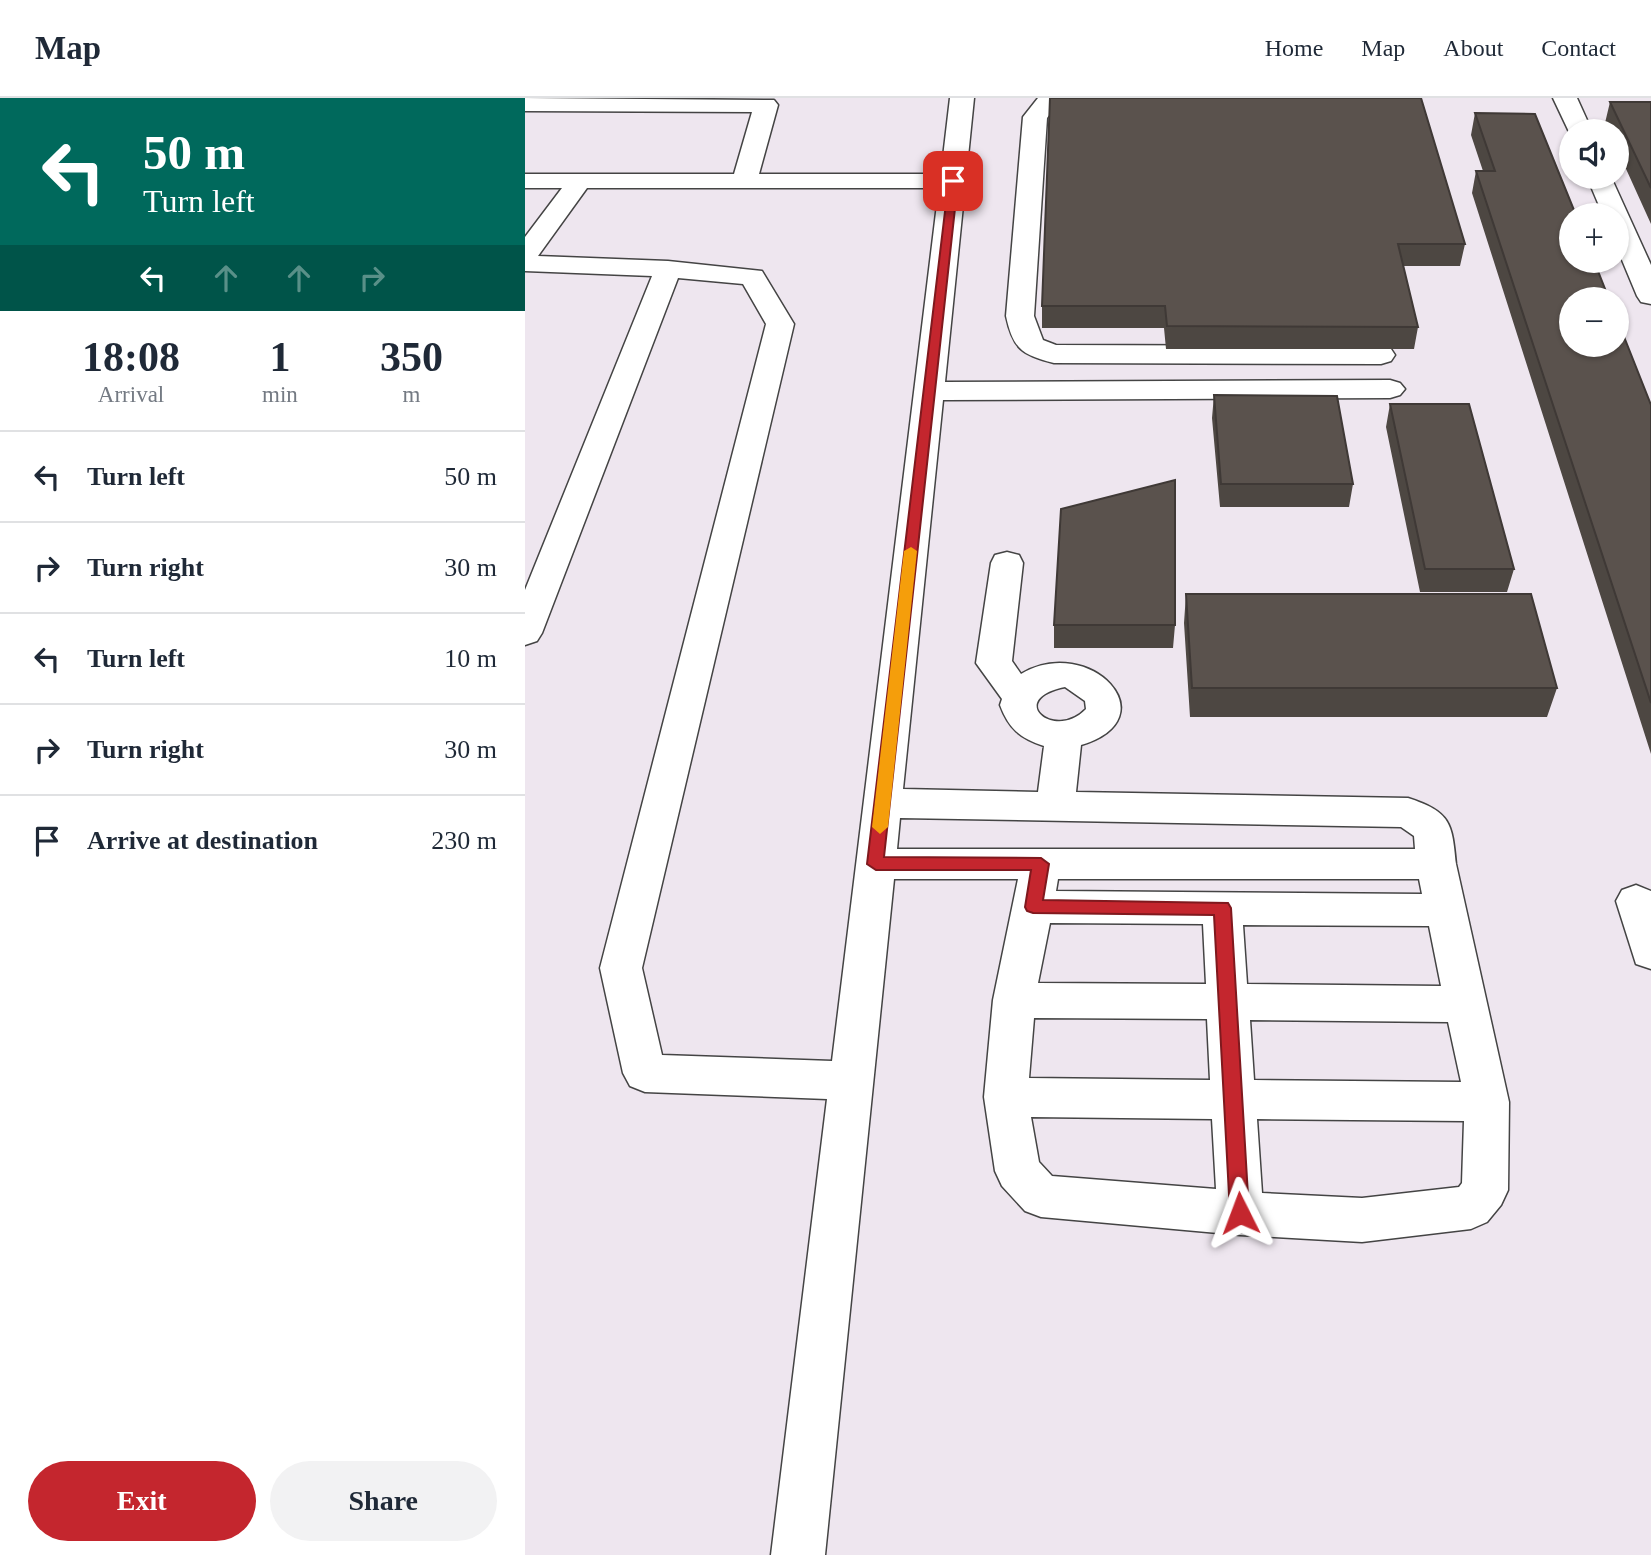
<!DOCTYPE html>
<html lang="en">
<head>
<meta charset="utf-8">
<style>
  body { margin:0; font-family:Georgia,serif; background:#f2f2f3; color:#1f2937; height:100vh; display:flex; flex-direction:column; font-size:26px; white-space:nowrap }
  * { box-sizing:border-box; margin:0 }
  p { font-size:23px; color:#747a83 }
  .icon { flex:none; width:38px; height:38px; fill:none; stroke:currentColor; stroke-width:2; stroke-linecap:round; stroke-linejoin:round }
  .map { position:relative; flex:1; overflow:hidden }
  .sheet { display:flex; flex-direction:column; background:#fff; width:525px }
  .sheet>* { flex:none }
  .banner { background:#00695c; color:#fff; overflow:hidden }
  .controls { position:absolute; left:1034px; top:21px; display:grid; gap:14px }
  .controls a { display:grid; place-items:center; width:70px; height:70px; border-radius:50%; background:#fff; box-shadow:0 2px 5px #0004; font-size:35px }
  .pin { position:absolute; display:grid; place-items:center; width:60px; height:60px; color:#fff; margin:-30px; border-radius:14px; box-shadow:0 4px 10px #0006 }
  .me { position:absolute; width:77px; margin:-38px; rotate:357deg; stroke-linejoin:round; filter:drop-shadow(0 0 5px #0008) }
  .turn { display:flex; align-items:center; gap:24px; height:147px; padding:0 28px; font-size:32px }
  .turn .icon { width:91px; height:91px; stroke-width:2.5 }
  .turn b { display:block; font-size:49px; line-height:60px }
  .lanes { display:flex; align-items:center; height:66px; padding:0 28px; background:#0003; justify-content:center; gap:35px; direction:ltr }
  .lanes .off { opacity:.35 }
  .eta { display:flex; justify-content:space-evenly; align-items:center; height:119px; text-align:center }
  .eta b { font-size:42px; font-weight:600; line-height:49px }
  .cta { display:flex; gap:14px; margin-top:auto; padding:14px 28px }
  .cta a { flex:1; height:80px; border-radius:42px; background:#c4262e; color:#fff; font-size:28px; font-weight:600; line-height:80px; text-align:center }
  .cta a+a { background:#f2f2f3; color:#1f2937 }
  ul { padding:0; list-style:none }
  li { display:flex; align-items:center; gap:21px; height:91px; padding:0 28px; border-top:2px solid #e0e1e3 }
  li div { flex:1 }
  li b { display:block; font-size:26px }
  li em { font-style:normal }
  header { display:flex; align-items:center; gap:42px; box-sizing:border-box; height:98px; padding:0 35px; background:#fff; border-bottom:2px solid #e0e1e3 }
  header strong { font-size:33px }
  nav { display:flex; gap:38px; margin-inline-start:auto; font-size:24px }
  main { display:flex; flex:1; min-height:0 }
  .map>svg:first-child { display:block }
  .industrial { fill:#eee6ef; fill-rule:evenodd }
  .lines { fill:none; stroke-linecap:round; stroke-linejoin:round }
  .minor-casing { stroke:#444; stroke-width:3 }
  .minor { fill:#fff; fill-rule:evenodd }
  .wall { fill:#4d4742 }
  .building { fill:#5a524d; stroke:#3f3936; stroke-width:2 }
  .route { fill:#c4262e; stroke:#7f191e; stroke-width:2 }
  .slow { fill:#f59e0b }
</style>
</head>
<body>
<header>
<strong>Map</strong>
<nav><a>Home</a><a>Map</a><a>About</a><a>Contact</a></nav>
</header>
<main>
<section class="sheet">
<div class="banner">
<div class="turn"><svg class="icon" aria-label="left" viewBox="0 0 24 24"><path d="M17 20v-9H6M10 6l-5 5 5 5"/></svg><div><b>50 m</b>Turn left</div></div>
<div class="lanes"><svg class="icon" aria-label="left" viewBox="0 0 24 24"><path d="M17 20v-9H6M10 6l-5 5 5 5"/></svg><svg class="icon off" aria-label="ahead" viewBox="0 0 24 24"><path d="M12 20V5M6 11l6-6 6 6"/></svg><svg class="icon off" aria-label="ahead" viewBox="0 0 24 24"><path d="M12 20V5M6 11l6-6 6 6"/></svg><svg class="icon off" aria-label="right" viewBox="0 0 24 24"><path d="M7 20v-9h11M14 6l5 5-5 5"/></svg></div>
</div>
<div class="eta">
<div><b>18:08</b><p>Arrival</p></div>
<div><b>1</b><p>min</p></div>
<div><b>350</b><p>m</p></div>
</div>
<ul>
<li><svg class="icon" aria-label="left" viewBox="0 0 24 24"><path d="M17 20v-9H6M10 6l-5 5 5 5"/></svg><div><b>Turn left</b></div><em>50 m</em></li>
<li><svg class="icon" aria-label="right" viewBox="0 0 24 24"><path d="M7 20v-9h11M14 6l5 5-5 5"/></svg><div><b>Turn right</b></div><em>30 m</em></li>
<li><svg class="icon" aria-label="left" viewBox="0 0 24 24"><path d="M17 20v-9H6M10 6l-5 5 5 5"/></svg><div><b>Turn left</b></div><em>10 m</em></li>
<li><svg class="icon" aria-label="right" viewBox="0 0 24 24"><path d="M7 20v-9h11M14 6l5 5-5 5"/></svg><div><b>Turn right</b></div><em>30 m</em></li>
<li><svg class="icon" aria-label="arrive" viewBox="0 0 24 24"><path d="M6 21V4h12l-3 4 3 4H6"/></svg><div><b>Arrive at destination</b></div><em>230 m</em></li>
</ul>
<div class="cta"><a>Exit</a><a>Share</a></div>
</section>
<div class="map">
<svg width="1126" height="1457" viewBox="0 0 1126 1457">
  <rect width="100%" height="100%" fill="#fffdf5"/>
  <path class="industrial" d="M0,0h1126v1457h-1126zM1046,33h46v46h-46zM1046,117h46v46h-46zM1046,201h46v46h-46z"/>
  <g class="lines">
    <g class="minor-casing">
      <path id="minor" d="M0,0l249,2 4,5 -19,69h182l9,-76h24l-29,284 445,-2 10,3 5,6 -5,6 -10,3 -447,2 -40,389 135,3 6,-46c-24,-8 -35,-17 -44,-41l2,-6 -26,-36 15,-100 4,-8 12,-3 12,3 4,8 -11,98 9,13c68,-41 150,44 60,71l-5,47 332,6c43,14 44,25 48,66l53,238 -1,88 -7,15 -14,17 -16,7 -109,13 -122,-7 -199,-18 -16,-6 -23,-25 -7,-15 -11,-74 9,-97 25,-121h-124l-69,676h-54l56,-456 -182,-7 -15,-6 -7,-13 -23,-105 166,-644 -23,-40 -65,-6 -136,355 -5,8 -12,4v-55l127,-314 -127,-5v-34l37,-49h-37v-14h209l18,-62 -227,-1zM62,90h352l-107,873 -170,-6 -20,-87 152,-644 -32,-53 -94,-10 -130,-5zM540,589l20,14 1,8c-32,33 -81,-10 -21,-22zM375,720l501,9 13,9 1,13h-518zM533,781h361l3,15 -366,-3zM525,825l153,1 3,60 -168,-1zM718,827l186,1 12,60 -194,-2zM509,920l173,1 3,61 -181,-2zM725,922l198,2 13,60 -207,-2zM506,1019l181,2 4,70 -164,-13 -13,-14zM732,1021l207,2 -2,62 -3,4 -97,11 -100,-5z
        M513,0h24l-15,20 -13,198 9,24 13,5 325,1 10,3 4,6 -4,6 -10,3 -327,-1c-32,-8 -41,-14 -48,-47l17,-199z
        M1028,0h24l15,33h-21v5z
        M1062,79h24l40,88v39l-10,-2 -4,-6 -20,-48v-33h-14z
        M1111,787l15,6v78l-15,-5 -20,-63 6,-11z"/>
    </g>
    <use href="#minor" class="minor"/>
  </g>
  <path class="wall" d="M525,0l415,146 -5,22h-57l15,61 -4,22h-248l-2,-21h-122v-22z
    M1085,4h41v122l-34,-75v-18h-8l-4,-8z
    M950,15l176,292v349l-179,-561 4,-22h7l-12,-36z
    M689,297l139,89 -4,23h-129l-8,-89z
    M865,306l124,165 -7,23h-87l-34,-165z
    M661,496l371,94 -10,29h-357l-6,-94z
    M529,527h121l-2,23h-119z"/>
  <path class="building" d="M525,0h371l44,146h-67l20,83 -251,-1 -2,-20h-123z
    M1085,4h41v86z
    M950,15l60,1 41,101h-5v46h23l15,38h-38v46h46v-26l34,86v298l-175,-532h19z
    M689,297l123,1 16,88h-132z
    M865,306h79l45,165h-89z
    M650,382v145h-121l7,-116z
    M661,496h345l26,94h-365z"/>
  <path class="route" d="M424,80l9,3 -74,676 157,1 8,6 -6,36 185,3 3,5 18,305 -2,7 -7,2 -7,-2 -3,-7 -16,-298 -181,-2 -6,-2 -2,-4 6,-37h-155l-9,-6z"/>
  <path class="slow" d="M386,449l6,4 -29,276 -8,7 -8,-7 32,-276z"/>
</svg>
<div class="controls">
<a><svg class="icon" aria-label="sound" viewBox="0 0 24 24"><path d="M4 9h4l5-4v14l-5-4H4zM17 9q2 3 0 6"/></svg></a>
<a>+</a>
<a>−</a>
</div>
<div class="pin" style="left:428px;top:83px;background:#d93025"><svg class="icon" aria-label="arrive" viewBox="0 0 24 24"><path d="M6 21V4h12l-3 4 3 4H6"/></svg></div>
<svg class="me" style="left:715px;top:1115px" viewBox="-20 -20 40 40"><path d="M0-17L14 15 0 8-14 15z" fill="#c4262e" stroke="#fff" stroke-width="4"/></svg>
</div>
</main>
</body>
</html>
